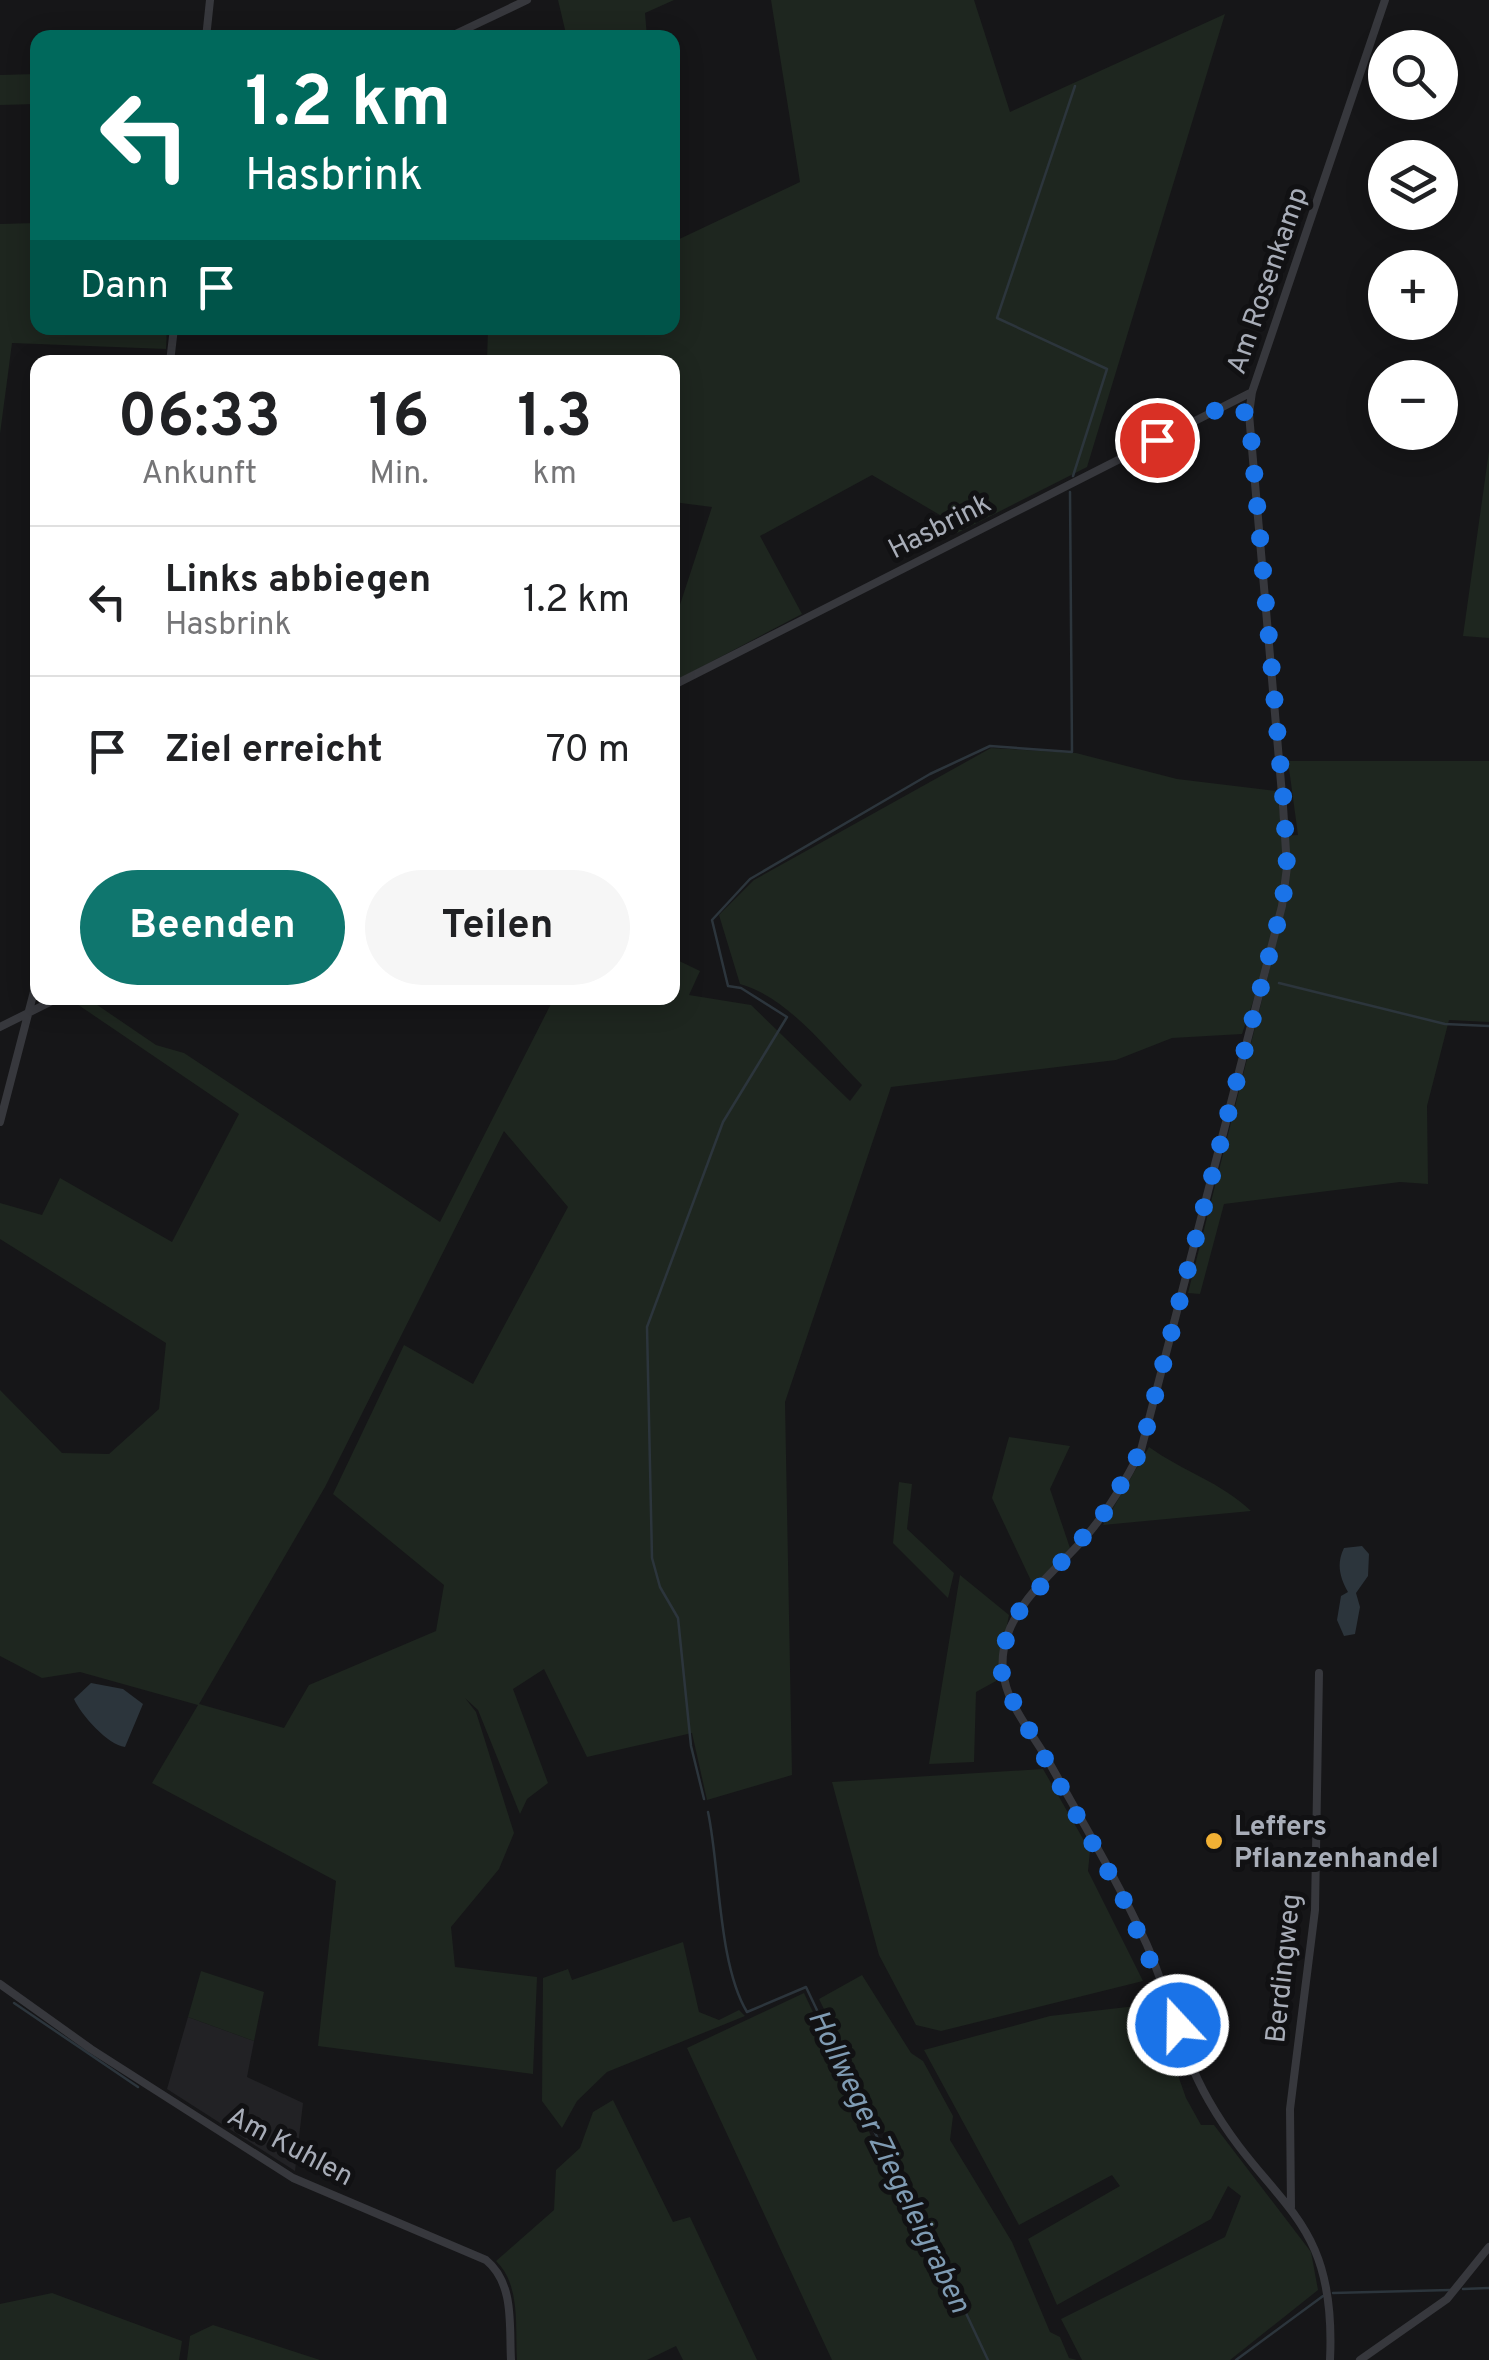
<!DOCTYPE html>
<html lang="de">
<head>
<meta charset="utf-8">
<style>
  body { margin:0; font-family:Overpass,sans-serif; background:#f6f6f6; color:#202124; height:100vh; display:flex; flex-direction:column; font-size:38px; white-space:nowrap }
  * { box-sizing:border-box; margin:0 }
  p { font-size:32px; color:#757577 }
  .icon { flex:none; width:55px; height:55px; fill:none; stroke:currentColor; stroke-width:2; stroke-linecap:round; stroke-linejoin:round }
  .map { position:relative; flex:1; overflow:hidden }
  .details { position:absolute; left:30px; top:355px; width:650px; height:650px; display:flex; flex-direction:column; background:#fff; border-radius:20px; box-shadow:0 5px 25px #0003 }
  .details>* { flex:none }
  .guide { position:absolute; left:30px; top:30px; width:650px; height:305px; border-radius:20px; box-shadow:0 5px 25px #0003; background:#00695c; color:#fff; overflow:hidden }
  .controls { position:absolute; left:1368px; top:30px; display:grid; gap:20px }
  .controls a { display:grid; place-items:center; width:90px; height:90px; border-radius:50%; background:#fff; box-shadow:0 5px 25px #0003; font-size:50px }
  .pin { position:absolute; display:grid; place-items:center; width:85px; height:85px; color:#fff; margin:-42px; border:5px solid #fff; border-radius:50%; box-shadow:0 2px 10px #0007 }
  .me { position:absolute; width:110px; margin:-55px; rotate:339deg; stroke-linejoin:round; filter:drop-shadow(0 0 8px #0008) }
  .turn { display:flex; align-items:center; gap:35px; height:210px; padding:0 50px; font-size:45px }
  .turn .icon { width:130px; height:130px; stroke-width:2.5 }
  .turn b { display:block; font-size:70px; line-height:85px }
  .then { display:flex; align-items:center; height:95px; padding:0 50px; background:#0003; gap:20px; font-size:38px }
  .eta { display:flex; justify-content:space-evenly; align-items:center; height:170px; text-align:center }
  .eta b { font-size:60px; font-weight:700; line-height:70px }
  .primary-button { display:flex; gap:20px; margin-top:auto; padding:20px 50px }
  .primary-button a { flex:1; height:115px; border-radius:60px; background:#0f766e; color:#fff; font-size:40px; font-weight:700; line-height:115px; text-align:center }
  .primary-button a+a { background:#f6f6f6; color:#202124 }
  ul { padding:0; list-style:none }
  li { display:flex; align-items:center; gap:30px; height:150px; padding:0 50px; border-top:2px solid #e0e0e0 }
  li div { flex:1 }
  li b { display:block; font-size:38px }
  li em { font-style:normal }
  .map>svg:first-child { display:block }
  .built { fill:#222225 }
  .green { fill:#1e261f; fill-rule:evenodd }
  .water { fill:#2c353c }
  .lines { fill:none; stroke-linecap:round; stroke-linejoin:round }
  .stream { stroke:#2c353c; stroke-width:2.5 }
  .street { stroke:#37383d; stroke-width:8 }
  .route { stroke:#1a73e8; stroke-width:18; stroke-dasharray:0 32.4 }
  .poi-dot { fill:#f2b134; stroke:#111113; stroke-width:4 }
  .labels { text-anchor:middle; stroke-width:10; stroke-linejoin:round; paint-order:stroke }
  .street-label { font-size:28px; fill:#a8adb8; stroke:#111113 }
  .poi-label { font-size:28px; font-weight:bold; fill:#a8adb8; stroke:#111113; text-anchor:start }
  .water-label { font-size:30px; font-style:italic; fill:#7f9bb3; stroke:#111113 }
</style>
</head>
<body>
<div class="map">
<svg width="1489" height="2360" viewBox="0 0 1489 2360">
  <rect width="100%" height="100%" fill="#161618"/>
  <path class="built" d="M188,2017l66,24 -7,36 56,26 -8,68 -128,-82z"/>
  <path class="green" d="M558,0h116l-29,13 2,24 -80,1z
    M771,0h203l36,112 215,-98 -138,453 -130,66 -12,-15 -73,-43 -112,61 42,78 -129,68v-56l39,-119 -39,-5 -1,-140h-185l1,-34h184l1,-86 127,-60z
    M37,74v30l-37,1v-30z
    M37,223l1,105h129l-1,21 -154,-6 -12,91v-210z
    M1489,451v187l-26,-2z
    M991,748l85,5 101,26 100,12 6,45 15,-1 -10,-74h201v261l-40,-2 -22,86 1,78 -28,-2 -176,22 -24,90 -12,-1 82,-325 -4,-5 -24,71 -70,4 -56,22 -225,27 -106,315 7,373 -85,25 -15,-67 -105,24 -43,-88 -31,20 35,94 -21,16 -7,15 -42,-104 -13,-12 11,14 38,121 -15,36 -48,58 4,40 82,10 -4,97 -215,-28 18,-165 -184,-98 46,-78 -118,-33 -38,6 -42,-22v-266l62,63 47,1 50,-45 7,-66 -166,-104v-36l42,12 18,-37 112,64 67,-128 -168,-114 16,-2 69,47 28,8 256,169 114,-224h118l1,-40 27,13 -11,24 62,10 99,96 12,-16c-35,-35 -74,-88 -122,-101l-21,-69 35,-35zM504,1131l64,76 -95,177 -69,-39 -71,149 111,91 -8,46 -127,54 -25,43 -85,-24 126,-217z
    M1009,1437l61,9 -20,43 20,59 -36,39 -42,-89z
    M1149,1447c33,24 72,35 102,64l-148,14z
    M899,1482l13,2 -5,45 47,44 -6,25 -55,-55z
    M960,1575l49,40 -13,66 -20,11 -2,70 -45,2z
    M1043,1769l47,82 -2,20 55,110 -202,50 -25,-6 -37,-70 -47,-173z
    M683,1942l16,70 20,8 20,-10 6,6 -138,56 -30,29 -15,27 -20,-27 1,-123 25,-9 4,11z
    M201,1971l63,21 -10,49 -66,-24z
    M862,1975l49,78 12,8 30,55 -3,24 62,102 38,90 10,5 9,21 8,2h-245l-145,-312 117,-55 129,275 14,-8 -128,-261z
    M1153,2004l33,94 15,27h13l97,127 7,38 -88,70h-148l-21,-41 164,-82 16,-41 -13,-10 -17,33 -154,86 -29,-66 92,-53 -8,-11 -93,50 -95,-175 126,-34z
    M613,2100l60,122 17,-5 67,143h-74l-7,-14 -29,14h-130c-2,-33 4,-75 -21,-99l58,-51 2,-40 24,-22 13,-36z
    M52,2293l130,48 -3,19h-179v-56z
    M213,2325l107,35h-133l3,-24z"/>
  <path class="water" d="M1362,1546l7,8 -1,22 -12,17 4,14 -5,27 -11,2 -7,-16 4,-24 7,-4c-8,-14 -12,-28 -4,-44z
    M91,1683l32,6 20,15 -18,43c-17,-2 -44,-32 -51,-48z"/>
  <g class="lines">
    <path class="stream" d="M1073,476l34,-107 -110,-51 78,-232
      M1279,983l166,41 44,2
      M704,1799l-13,-53 -13,-128 -18,-31 -8,-29 -5,-231 76,-205 64,-105 -46,-29 -13,-2 -16,-66 38,-41 180,-105 60,-28 82,6 -2,-260
      M708,1812c12,56 10,152 39,200l59,-25 119,251 8,5 55,117
      M14,2003l124,84
      M1463,2289l26,-1
      M1333,2293l117,-3
      M1236,2360l87,-64"/>
    <path class="street" d="M206,38l4,-38
      M447,38l80,-38
      M170,362l4,-34
      M672,686l580,-294
      M0,1027l58,-29
      M0,1122l38,-146
      M0,1984l91,65 202,129 193,82c29,24 23,66 25,100
      M1291,2207l-1,-98 25,-199 4,-237
      M1330,2360c7,-147 -60,-152 -121,-259 -28,-48 -40,-105 -62,-156 -28,-62 -64,-122 -97,-181 -21,-38 -55,-70 -46,-116 9,-48 55,-79 84,-114 22,-26 38,-54 53,-84l141,-544 5,-39 -4,-61 -34,-392 3,-22 133,-392
      M1360,2360l87,-61 42,-52"/>
  </g>
  <g class="lines">
    <path class="route" d="M1157,440l69,-35 23,9 35,392 3,61 -5,39 -141,544 -36,62 -85,98 -14,29 -5,41 121,216 56,129"/>
  </g>
  <circle class="poi-dot" cx="1214" cy="1841" r="10"/>
  <g class="labels">
    <g class="street-label">
      <text transform="translate(1266 280) rotate(-71)" y="10">Am Rosenkamp</text>
      <text transform="translate(939 525) rotate(-27)" y="10">Hasbrink</text>
      <text transform="translate(1282 1968) rotate(-84)" y="10">Berdingweg</text>
      <text transform="translate(291 2145) rotate(28)" y="10">Am Kuhlen</text>
    </g>
    <g class="poi-label">
      <text x="1234" y="1835">Leffers<tspan x="1234" dy="32">Pflanzenhandel</tspan></text>
    </g>
    <g class="water-label">
      <text transform="translate(890 2161) rotate(64)" y="10">Hollweger Ziegeleigraben</text>
    </g>
  </g>
</svg>
<div class="controls">
<a><svg class="icon" aria-label="search" viewBox="0 0 24 24"><circle cx="10" cy="10" r="6"/><path d="M15 15l6 6"/></svg></a>
<a><svg class="icon" aria-label="layers" viewBox="0 0 24 24"><path d="M12 4l9 5-9 5-9-5zM3 14l9 5 9-5"/></svg></a>
<a>+</a>
<a>−</a>
</div>
<div class="pin" style="left:1157px;top:440px;background:#d93025"><svg class="icon" aria-label="arrive" viewBox="0 0 24 24"><path d="M6 21V4h12l-3 4 3 4H6"/></svg></div>
<svg class="me" style="left:1178px;top:2025px" viewBox="-20 -20 40 40"><circle r="17" fill="#1a73e8" stroke="#fff" stroke-width="3"/><path d="M0-11L8 9 0 5-8 9z" fill="#fff"/></svg>
<div class="guide">
<div class="turn"><svg class="icon" aria-label="left" viewBox="0 0 24 24"><path d="M17 20v-9H6M10 6l-5 5 5 5"/></svg><div><b>1.2 km</b>Hasbrink</div></div>
<div class="then">Dann<svg class="icon" aria-label="arrive" viewBox="0 0 24 24"><path d="M6 21V4h12l-3 4 3 4H6"/></svg></div>
</div>
<section class="details">
<div class="eta">
<div><b>06:33</b><p>Ankunft</p></div>
<div><b>16</b><p>Min.</p></div>
<div><b>1.3</b><p>km</p></div>
</div>
<ul>
<li><svg class="icon" aria-label="left" viewBox="0 0 24 24"><path d="M17 20v-9H6M10 6l-5 5 5 5"/></svg><div><b>Links abbiegen</b><p>Hasbrink</p></div><em>1.2 km</em></li>
<li><svg class="icon" aria-label="arrive" viewBox="0 0 24 24"><path d="M6 21V4h12l-3 4 3 4H6"/></svg><div><b>Ziel erreicht</b></div><em>70 m</em></li>
</ul>
<div class="primary-button"><a>Beenden</a><a>Teilen</a></div>
</section>
</div>
</body>
</html>
